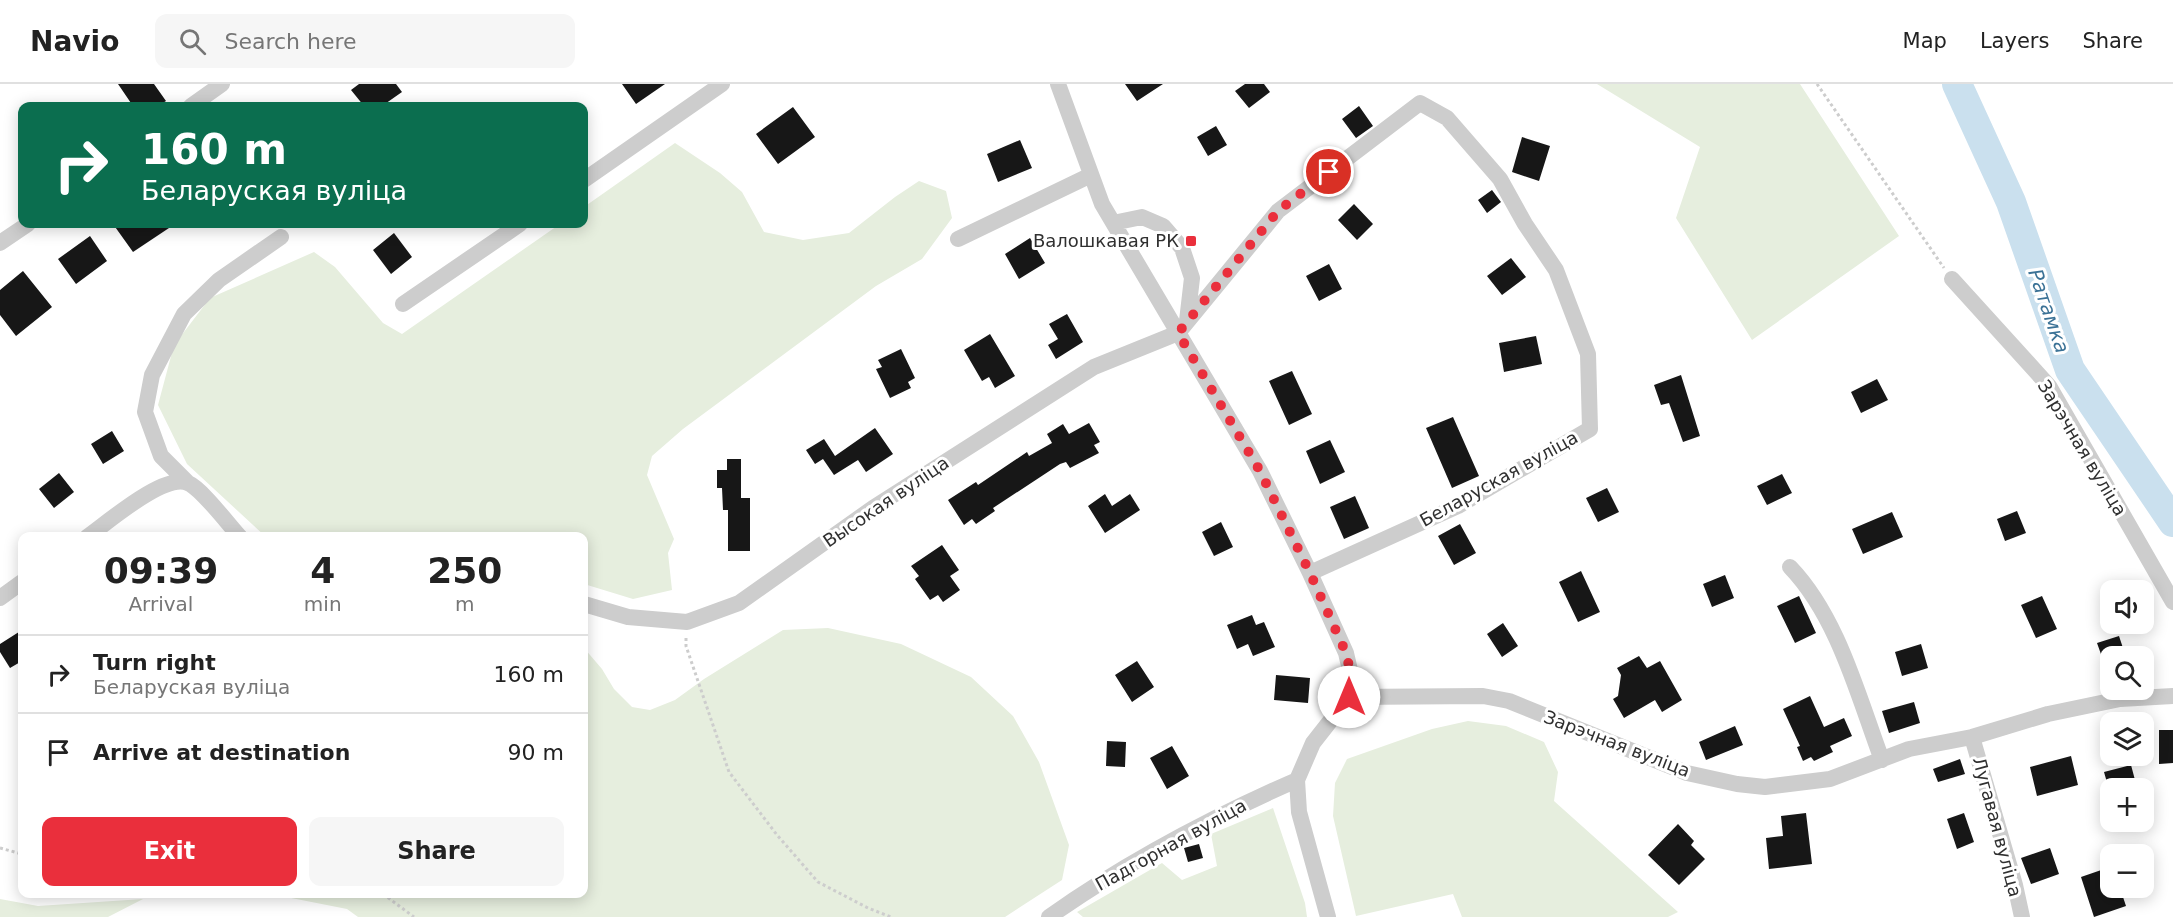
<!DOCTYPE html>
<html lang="en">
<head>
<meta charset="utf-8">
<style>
  body { margin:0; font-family:"DejaVu Sans",sans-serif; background:#f6f6f6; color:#222; height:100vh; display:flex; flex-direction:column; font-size:22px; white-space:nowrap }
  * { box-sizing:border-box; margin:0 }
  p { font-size:20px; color:#767676 }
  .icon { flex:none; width:33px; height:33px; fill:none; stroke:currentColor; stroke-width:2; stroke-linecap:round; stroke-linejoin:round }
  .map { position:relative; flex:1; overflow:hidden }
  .drawer { position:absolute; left:18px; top:448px; width:570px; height:366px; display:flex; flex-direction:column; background:#fff; border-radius:12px; box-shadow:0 3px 15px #0003 }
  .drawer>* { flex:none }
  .top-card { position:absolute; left:18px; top:18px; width:570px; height:126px; border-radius:12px; box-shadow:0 3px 15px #0003; background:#0b6e4f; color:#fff; overflow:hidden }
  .fabs { position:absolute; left:2100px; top:496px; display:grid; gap:12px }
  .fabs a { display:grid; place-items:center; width:54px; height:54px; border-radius:12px; background:#fff; box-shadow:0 3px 15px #0003; font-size:30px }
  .pin { position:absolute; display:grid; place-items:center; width:51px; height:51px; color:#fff; margin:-26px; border:3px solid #fff; border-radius:50%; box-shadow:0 2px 6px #0007 }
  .me { position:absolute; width:66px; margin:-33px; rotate:0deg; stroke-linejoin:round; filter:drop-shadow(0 0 4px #0008) }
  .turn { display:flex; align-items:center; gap:21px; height:126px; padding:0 24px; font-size:27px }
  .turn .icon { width:78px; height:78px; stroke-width:2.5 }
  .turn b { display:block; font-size:42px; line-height:51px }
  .eta { display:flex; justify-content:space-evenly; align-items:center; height:102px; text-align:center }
  .eta b { font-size:36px; font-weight:700; line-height:42px }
  .action { display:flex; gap:12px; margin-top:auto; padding:12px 24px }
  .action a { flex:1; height:69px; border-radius:12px; background:#ea2f3c; color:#fff; font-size:24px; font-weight:700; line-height:69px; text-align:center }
  .action a+a { background:#f6f6f6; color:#222 }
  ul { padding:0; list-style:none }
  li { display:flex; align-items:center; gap:18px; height:78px; padding:0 24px; border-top:2px solid #e0e0e0 }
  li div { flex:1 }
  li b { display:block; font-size:22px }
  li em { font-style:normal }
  header { display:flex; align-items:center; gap:36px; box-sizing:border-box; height:84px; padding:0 30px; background:#fff; border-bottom:2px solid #e0e0e0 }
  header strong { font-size:28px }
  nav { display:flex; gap:33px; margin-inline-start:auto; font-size:21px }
  .search { width:420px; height:54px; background:#f6f6f6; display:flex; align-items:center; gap:15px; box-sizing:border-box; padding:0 21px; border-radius:12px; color:#767676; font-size:22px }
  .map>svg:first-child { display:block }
  .green { fill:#e6eede }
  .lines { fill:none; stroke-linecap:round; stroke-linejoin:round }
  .river { stroke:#cae0ee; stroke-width:30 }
  .building { fill:#171717 }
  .path { stroke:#cdcdcd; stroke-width:3; stroke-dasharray:3 3; stroke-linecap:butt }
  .minor { stroke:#cdcdcd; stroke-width:16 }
  .route { stroke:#ea2f3c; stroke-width:10; stroke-dasharray:0 18 }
  .poi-dot { fill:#ea2f3c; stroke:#fff; stroke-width:2 }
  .labels { text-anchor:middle; stroke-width:6; stroke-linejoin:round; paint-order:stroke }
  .poi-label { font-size:18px; fill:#303030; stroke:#fff; text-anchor:end }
  .street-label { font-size:18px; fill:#303030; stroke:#fff }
  .water-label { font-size:20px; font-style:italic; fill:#3b7296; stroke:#fff }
</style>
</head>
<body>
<header>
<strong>Navio</strong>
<div class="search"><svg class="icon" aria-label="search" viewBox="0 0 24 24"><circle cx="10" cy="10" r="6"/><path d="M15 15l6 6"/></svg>Search here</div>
<nav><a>Map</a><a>Layers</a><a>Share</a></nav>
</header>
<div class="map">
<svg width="2173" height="833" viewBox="0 0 2173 833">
  <rect width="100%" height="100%" fill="#fff"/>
  <path class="green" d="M1597,0h203l99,152 -147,104 -76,-122 24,-71z
    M675,59l45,30 22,19 22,40 39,8 46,-7 46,-36 24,-16 27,10 6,27 -30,41 -46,27 -193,143 -31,27 -5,19 27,64 -6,14 4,37 -39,9 -49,-15v-47h-318l-79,-73 -29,-59 16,-60 36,-47 104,-46 21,15 48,56 19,11 158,-110h24v-17z
    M828,544l73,16 70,33 42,39 26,46 30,83 -7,35 -57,37h-647l-11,-8 -76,-15h313v-246l18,21 12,20 18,18 18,3 25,-10 29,-21 79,-49z
    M1468,637l38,5 38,16 14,30 -4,29 124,111 -10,5h-206l-9,-23 -97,22 -23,-100 2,-33 12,-24 85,-30z
    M1273,724l32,95 2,14h-224l-6,-5 85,-49 20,17 35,-14 -6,-32z
    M0,815l38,7 105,-7 -35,18h-108z"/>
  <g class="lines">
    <path class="river" d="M1957,0l54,118 59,168 103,152"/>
  </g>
  <path class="building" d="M118,0h36l12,17 -8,5h-25z
    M359,0h37l6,8 -20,14h-18l-13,-16z
    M622,0h43l-29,20z
    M1125,0h38l-26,17z
    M1245,0h19l6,8 -21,16 -14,-17z
    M1359,22l14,20 -17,12 -14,-19z
    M793,23l22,30 -37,27 -22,-30z
    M1216,42l11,19 -19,11 -11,-19z
    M1522,53l28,9 -11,35 -27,-9z
    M1020,56l12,28 -34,14 -11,-28z
    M1492,106l9,12 -14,11 -9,-13z
    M1354,120l19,20 -16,16 -19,-20z
    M113,140h62l-42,28z
    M394,149l18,24 -21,17 -18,-24z
    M90,152l17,25 -31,23 -18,-25z
    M1030,154l15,25 -26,16 -14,-25z
    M1511,174l15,19 -24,18 -15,-19z
    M1329,180l13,25 -23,12 -13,-25z
    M23,187l29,36 -36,29 -16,-21v-25z
    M1067,230l16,28 -27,17 -8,-14 10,-6 -9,-15z
    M990,250l25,42 -20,12 -6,-11 -7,4 -18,-31z
    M1536,252l6,28 -38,8 -5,-29z
    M901,265l14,29 -7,4 3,6 -21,10 -14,-29 6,-2 -4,-7z
    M1292,287l20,43 -23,11 -20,-44z
    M1681,291l19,61 -17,6 -14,-39 -8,2 -7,-20z
    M1877,295l11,21 -27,13 -10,-21z
    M1453,333l26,59 -27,12 -26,-60z
    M1089,339l11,19 -6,3 5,8 -29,15 -4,-6 -6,2 -67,44 2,3 -19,13 -4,-5 -8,6 -16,-25 28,-18 2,3 49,-33 2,4 23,-13 -5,-9 16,-10 6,10z
    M875,344l18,26 -27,18 -8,-12 -24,15 -11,-16 -8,5 -9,-14 18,-11 11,17z
    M112,347l12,20 -21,13 -12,-20z
    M1330,356l15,32 -25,12 -14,-33z
    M727,375h14v39h9v53h-22v-41h-5l-1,-22h-5v-18h10z
    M59,389l15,19 -20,16 -15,-19z
    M1782,390l10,19 -25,12 -10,-19z
    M1607,404l12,24 -21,10 -12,-24z
    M1105,410l7,12 18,-12 10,16 -35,23 -17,-27z
    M1355,412l14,32 -25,11 -14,-32z
    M2017,427l9,22 -21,8 -8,-22z
    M1892,428l11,25 -40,17 -11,-25z
    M1221,438l12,25 -19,9 -12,-24z
    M1460,440l16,29 -22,12 -16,-29z
    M942,461l17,25 -9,6 10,14 -17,12 -5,-7 -8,5 -15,-21 4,-3 -8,-10z
    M1581,487l19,41 -22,10 -19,-40z
    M1725,491l9,23 -22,9 -9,-23z
    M1799,512l17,37 -21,10 -18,-37z
    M2042,512l15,33 -21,9 -15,-33z
    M1252,531l4,10 8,-3 11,25 -22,9 -5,-12 -11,5 -10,-24z
    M1503,539l15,23 -16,11 -15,-23z
    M22,546v31l-12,7 -10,-16v-8z
    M2119,552l7,21h-24l-5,-14z
    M1921,560l7,24 -26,8 -7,-24z
    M1639,572l8,12 13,-7 22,39 -20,12 -7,-12 -31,18 -11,-19 5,-3 3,-21 -4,-7z
    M1137,577l17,26 -22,15 -17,-27z
    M1276,591l34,3 -2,25 -34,-3z
    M1810,612l14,31 20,-9 8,18 -22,10 3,6 -19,9 -3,-4 -8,4 -6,-14 3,-1 -17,-37z
    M1914,618l6,21 -31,10 -7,-22z
    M1735,642l8,19 -37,15 -7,-18z
    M2159,646h14v33l-14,1z
    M1107,657l19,1 -1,25 -19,-1z
    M1172,662l17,30 -22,13 -17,-31z
    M2071,672l7,29 -41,11 -7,-29z
    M1960,675l5,15 -27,8 -5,-13z
    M2131,681l4,15 -27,6 -4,-14z
    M1806,729l6,51 -43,5 -3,-31 17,-2 -2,-20z
    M1964,729l10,29 -17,7 -10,-30z
    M1678,740l16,17 -3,4 14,14 -26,26 -31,-30z
    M1199,760l4,14 -15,4 -4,-14z
    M2050,764l9,26 -28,10 -10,-26z
    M2110,783v21h10l6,18 -32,11 -13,-40z"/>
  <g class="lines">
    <path class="path" d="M1817,0l127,184
      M686,554v8l43,126 48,63 41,47 50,26 23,9
      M0,764l22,6
      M383,810l31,23"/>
    <path class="minor" d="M1058,0l44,120 158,267 50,102 36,80 6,26 -3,18 -36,46 -16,37 2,32 29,105
      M191,22l31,-22
      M584,96l138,-96
      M1113,139l29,-6 21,9 19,22 10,30 -5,43
      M958,155l133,-64
      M0,159l28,-19
      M1952,195l97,107 124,216
      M403,220l117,-80
      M187,398l-26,-26 -16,-44 7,-37 32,-61 35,-34 62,-43
      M87,453c20,-14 77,-64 101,-54 14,6 40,41 52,54
      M1790,483c48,50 68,129 92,193
      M0,514l22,-16
      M584,520l44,13 59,5 52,-19 134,-95 221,-141 84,-34 100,-122 142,-108 27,15 53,61 25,45 31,46 32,84 2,75 -132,77 -148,67
      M1349,613l134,-1 26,5 178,72 50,11 28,3 65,-8 79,-30 63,-12 76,-23 72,-15 53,-3
      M1972,653l43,148 7,32
      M1049,833c78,-55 161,-99 248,-137"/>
  </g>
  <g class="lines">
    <path class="route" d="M1329,88l-51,39 -100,122 82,138 50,102 36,80 6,26 -3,18"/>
  </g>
  <rect class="poi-dot" x="1185" y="151" width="12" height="12" rx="3"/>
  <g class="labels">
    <g class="poi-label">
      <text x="1179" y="163">Валошкавая РК</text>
    </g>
    <g class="street-label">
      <text transform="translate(2082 364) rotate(59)" y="6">Зарэчная вуліца</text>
      <text transform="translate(1499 395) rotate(-29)" y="6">Беларуская вуліца</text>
      <text transform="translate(886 418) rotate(-34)" y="6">Высокая вуліца</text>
      <text transform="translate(1617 660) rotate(21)" y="6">Зарэчная вуліца</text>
      <text transform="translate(1997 743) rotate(75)" y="6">Лугавая вуліца</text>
      <text transform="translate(1171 761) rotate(-29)" y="6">Падгорная вуліца</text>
    </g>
    <g class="water-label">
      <text transform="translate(2049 227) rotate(71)" y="7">Ратамка</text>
    </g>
  </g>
</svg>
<div class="fabs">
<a><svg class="icon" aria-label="sound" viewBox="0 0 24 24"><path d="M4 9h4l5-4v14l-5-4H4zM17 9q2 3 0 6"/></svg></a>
<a><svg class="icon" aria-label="search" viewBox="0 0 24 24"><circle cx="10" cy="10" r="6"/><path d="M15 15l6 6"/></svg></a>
<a><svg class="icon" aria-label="layers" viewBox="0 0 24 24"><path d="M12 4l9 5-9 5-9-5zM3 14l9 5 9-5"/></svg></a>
<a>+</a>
<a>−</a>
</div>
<div class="pin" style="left:1329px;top:88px;background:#d93025"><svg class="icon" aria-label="arrive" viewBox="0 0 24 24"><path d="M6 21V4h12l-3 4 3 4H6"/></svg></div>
<svg class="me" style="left:1349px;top:613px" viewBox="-20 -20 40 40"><circle r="19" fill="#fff"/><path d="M0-13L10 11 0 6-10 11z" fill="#ea2f3c"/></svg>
<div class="top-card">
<div class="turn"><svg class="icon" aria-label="right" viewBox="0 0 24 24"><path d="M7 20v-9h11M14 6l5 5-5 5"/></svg><div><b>160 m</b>Беларуская вуліца</div></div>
</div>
<section class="drawer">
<div class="eta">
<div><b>09:39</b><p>Arrival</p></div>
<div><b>4</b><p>min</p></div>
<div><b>250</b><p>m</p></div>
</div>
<ul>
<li><svg class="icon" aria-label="right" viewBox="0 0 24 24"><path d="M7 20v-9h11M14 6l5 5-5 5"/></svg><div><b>Turn right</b><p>Беларуская вуліца</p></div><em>160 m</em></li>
<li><svg class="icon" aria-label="arrive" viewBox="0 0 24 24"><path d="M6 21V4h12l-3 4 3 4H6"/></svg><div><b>Arrive at destination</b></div><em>90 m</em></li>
</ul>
<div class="action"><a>Exit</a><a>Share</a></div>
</section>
</div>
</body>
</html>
